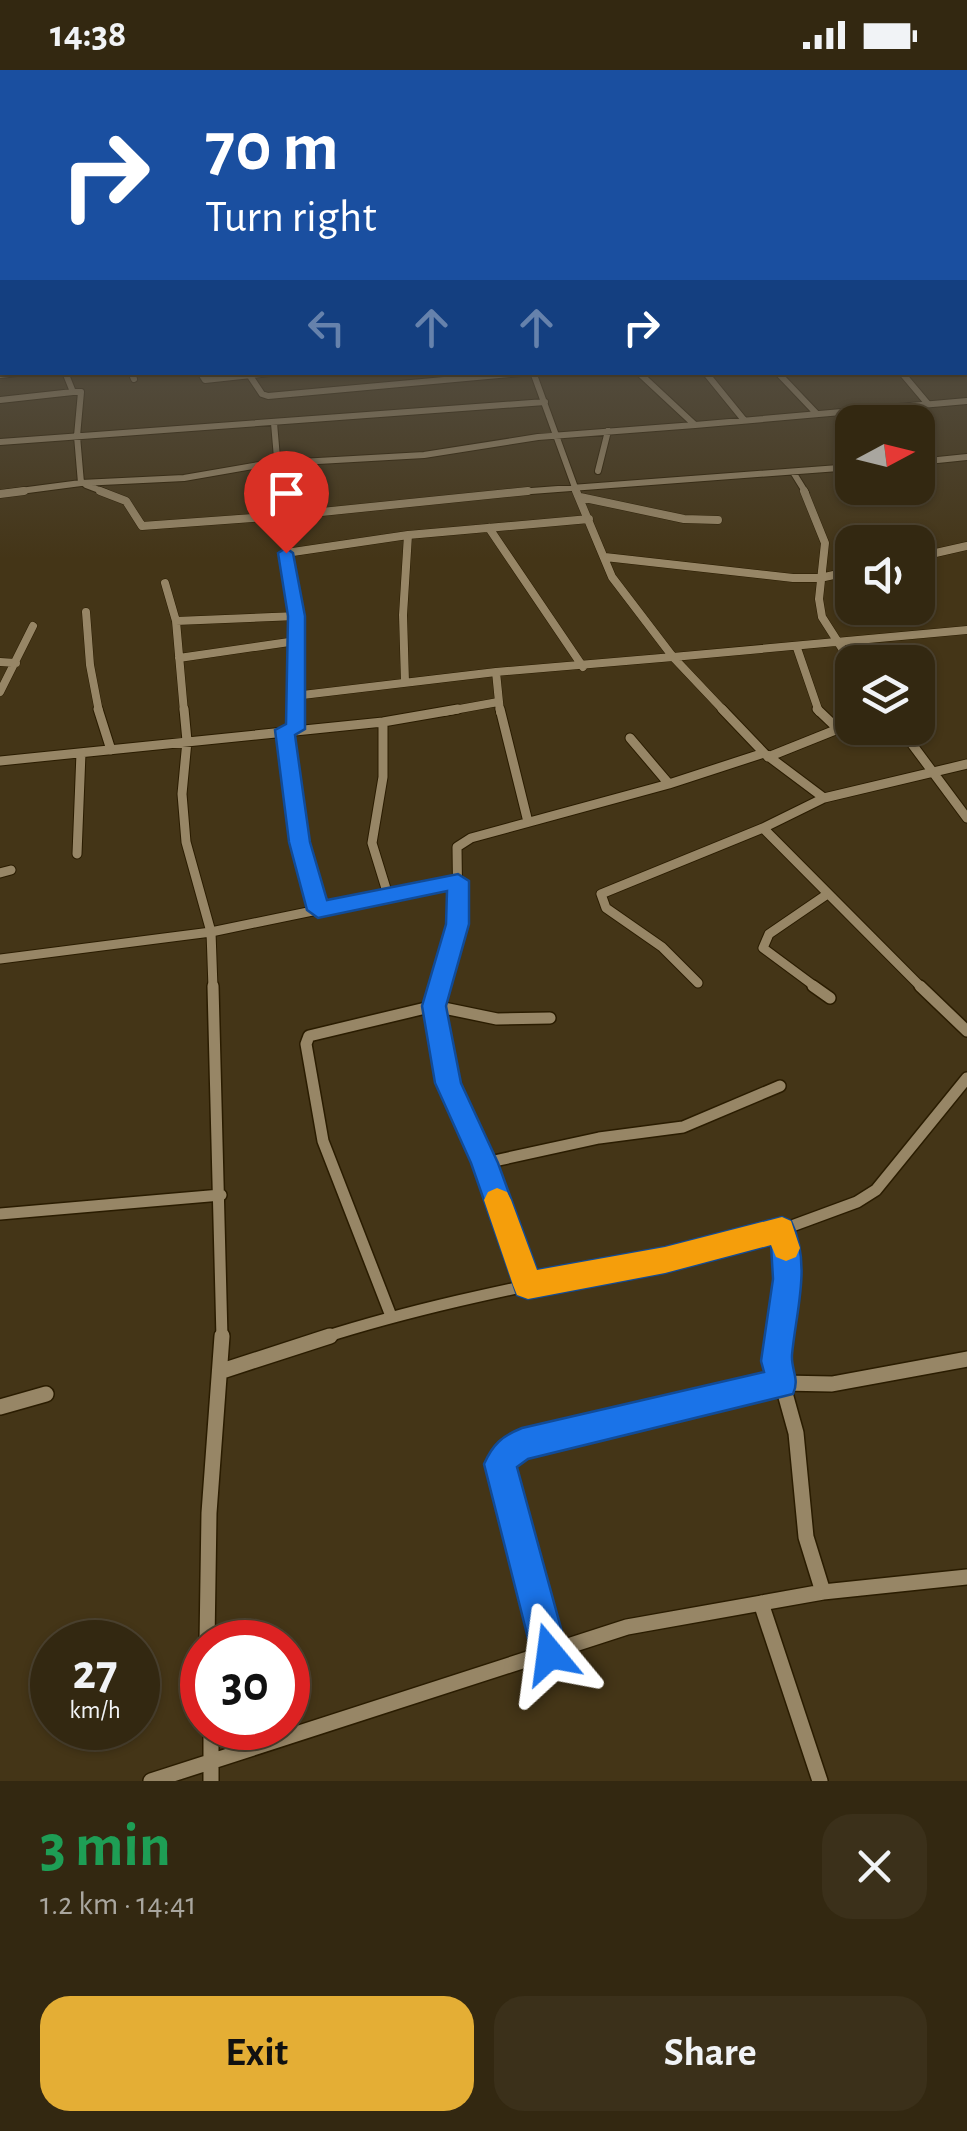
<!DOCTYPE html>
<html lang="en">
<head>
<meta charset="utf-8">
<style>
  body { margin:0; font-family:"Alegreya Sans",sans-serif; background:#3b301a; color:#f1f3f6; height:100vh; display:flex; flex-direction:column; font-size:38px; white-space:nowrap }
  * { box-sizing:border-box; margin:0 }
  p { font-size:32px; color:#a9a69f }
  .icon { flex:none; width:55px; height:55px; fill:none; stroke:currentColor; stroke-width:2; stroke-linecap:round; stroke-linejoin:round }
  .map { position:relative; height:1711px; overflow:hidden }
  .panel { display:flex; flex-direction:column; background:#332811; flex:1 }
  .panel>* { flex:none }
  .top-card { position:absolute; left:0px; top:0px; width:968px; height:305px; box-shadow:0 2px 8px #0004,0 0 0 2px #4e4431; background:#1a4fa0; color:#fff; overflow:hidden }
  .needle { width:65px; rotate:83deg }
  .buttons { position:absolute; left:835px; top:335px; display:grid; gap:20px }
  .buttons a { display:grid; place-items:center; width:100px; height:100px; border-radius:20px; background:#332811; box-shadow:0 2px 8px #0004,0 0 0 2px #4e4431; font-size:50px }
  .speed { position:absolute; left:30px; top:1550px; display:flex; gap:20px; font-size:50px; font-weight:700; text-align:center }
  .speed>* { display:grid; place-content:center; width:130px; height:130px; border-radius:50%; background:#332811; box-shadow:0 2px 8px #0004,0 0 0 2px #4e4431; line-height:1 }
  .speed small { font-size:25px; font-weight:400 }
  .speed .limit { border:15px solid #d22; background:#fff; color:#111 }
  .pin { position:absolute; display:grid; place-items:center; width:85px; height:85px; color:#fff; margin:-102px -42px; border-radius:50% 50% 50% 0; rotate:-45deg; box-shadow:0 0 10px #0007 }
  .pin .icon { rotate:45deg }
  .me { position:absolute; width:110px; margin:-55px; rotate:344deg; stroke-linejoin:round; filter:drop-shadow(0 0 8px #0008) }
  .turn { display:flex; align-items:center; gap:35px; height:210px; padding:0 40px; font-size:45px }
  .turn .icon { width:130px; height:130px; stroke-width:2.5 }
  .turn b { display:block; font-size:70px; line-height:85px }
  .lanes { display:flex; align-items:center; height:95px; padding:0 40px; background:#0003; justify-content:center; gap:50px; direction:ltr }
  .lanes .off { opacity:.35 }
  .round { display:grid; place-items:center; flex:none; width:105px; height:105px; border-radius:30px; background:#3b301a }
  .head { display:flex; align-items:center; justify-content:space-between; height:170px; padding:0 40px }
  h1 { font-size:60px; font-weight:600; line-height:75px; color:#1e9e55 }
  .primary-button { display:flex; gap:20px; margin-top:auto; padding:20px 40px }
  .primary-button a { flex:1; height:115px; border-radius:30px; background:#e4ae35; color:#111; font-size:40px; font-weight:600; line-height:115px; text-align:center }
  .primary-button a+a { background:#3b301a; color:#f1f3f6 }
  .status { display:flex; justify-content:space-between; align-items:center; height:70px; padding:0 50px; background:#332811; direction:ltr }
  .status svg { height:28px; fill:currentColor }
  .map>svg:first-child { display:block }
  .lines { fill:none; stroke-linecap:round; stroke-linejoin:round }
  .minor-far4-casing { stroke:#2a1c00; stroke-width:8 }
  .minor-far3-casing { stroke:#2a1c00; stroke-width:9 }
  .minor-far2-casing { stroke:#2a1c00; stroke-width:11 }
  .minor-far1-casing { stroke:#2a1c00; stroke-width:14 }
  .minor-casing { stroke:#2a1c00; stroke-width:18 }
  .minor-far4 { stroke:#978666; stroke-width:6 }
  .minor-far3 { stroke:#978666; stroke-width:8 }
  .minor-far2 { stroke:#978666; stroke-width:9 }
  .minor-far1 { stroke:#978666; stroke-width:11 }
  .minor { stroke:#978666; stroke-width:15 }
  .route { fill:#1a73e8; stroke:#114b97; stroke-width:2.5 }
  .slow { fill:#f59e0b }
</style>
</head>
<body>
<div class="status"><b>14:38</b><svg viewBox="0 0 49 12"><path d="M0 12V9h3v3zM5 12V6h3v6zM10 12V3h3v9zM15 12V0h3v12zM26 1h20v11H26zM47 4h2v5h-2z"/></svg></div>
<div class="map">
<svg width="967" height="1711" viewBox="0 0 967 1711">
  <rect width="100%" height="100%" fill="#443517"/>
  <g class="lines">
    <g class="minor-far4-casing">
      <path id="minor-far4" d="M131,302l3,7
        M200,302l5,8 75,-8
        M533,302l44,121
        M705,302l39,48
        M777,302l40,42
        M901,302l27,32
        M0,305l26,-3
        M250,306l12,18 6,2 265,-24
        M0,330l73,-8
        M274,353l6,70
        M695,355l272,-24
        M0,372l545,-40
        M918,392l49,-5
        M598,401l10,-40
        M793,402l13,21
        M81,413l103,-5 81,-14 159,-9 114,-18 157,-12 -57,-53
        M86,415l21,8
        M5,423l76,-10 -4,-47 4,-44h-8l-8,-20
        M504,423l348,-26"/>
    </g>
    <g class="minor-far3-casing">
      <path id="minor-far3" d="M100,421l26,10 16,25 140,-10 -2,-25
        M576,421l36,86 61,80 294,-27
        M804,421l21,52 -6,56 3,18 30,47
        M0,424l24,-3
        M580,427l104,22 34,1
        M489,458l94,139
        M286,483l122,-18 181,-16
        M605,487l188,21h27l32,-7
        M918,487l49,-11
        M165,513l11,38 8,91
        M86,542l4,53 9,47
        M176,551l121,-5
        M797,578l22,64
        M179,588l117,-17
        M0,592l16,1
        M496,602l4,40
        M405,612l-2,-67 5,-80
        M0,622l33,-66
        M294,626l3,-80 -15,-100 246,-25
        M294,642v-16l202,-24 177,-15 52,55
        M443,642l55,-10"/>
    </g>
    <g class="minor-far2-casing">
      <path id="minor-far2" d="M98,639l13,41
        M184,639l3,32 -5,53 4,48 25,90 2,56
        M294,639l1,20
        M500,639l28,113
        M722,639l42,44 60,45
        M817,639l21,20
        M383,652v55l-11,66 16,52
        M900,658l67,90
        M285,660l15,112 18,68
        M630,668l39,46
        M768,687l70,-28
        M0,691l383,-39 75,-13
        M77,784l4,-101
        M0,803l11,-3
        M0,889l211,-27 247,-51
        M698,913l-36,-36 -56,-39 -5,-14 162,-66
        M439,918l19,-64 -1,-77 14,-9 198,-54 95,-31
        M817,918l-54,-40 6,-14 57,-39
        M922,918l-159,-160 61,-30 143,-34"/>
    </g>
    <g class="minor-far1-casing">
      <path id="minor-far1" d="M213,916l9,352
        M440,916c-17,59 22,122 44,175 17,40 30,83 44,124
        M813,916l17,12
        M920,916l47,45
        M485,1093l114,-25 84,-11 97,-41
        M0,1144l221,-19
        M391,1246l-68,-175 -17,-97 3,-8 125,-30 63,13 53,-1
        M322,1268c150,-48 307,-69 459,-108
        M779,1268l9,-59 -7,-49 76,-28 19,-12 91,-112"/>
    </g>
    <g class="minor-casing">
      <path id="minor" d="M780,1266l-4,25 20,72 10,104 17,55 144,-15
        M222,1301l108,-35
        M0,1337l46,-13
        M761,1533l59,178
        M207,1572l2,-129 13,-177
        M550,1584l-48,-172 2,-23 12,-11 266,-65 50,1 135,-25
        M211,1658v53
        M151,1711l476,-154 196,-35"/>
    </g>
    <use href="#minor-far4" class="minor-far4"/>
    <use href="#minor-far3" class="minor-far3"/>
    <use href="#minor-far2" class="minor-far2"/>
    <use href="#minor-far1" class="minor-far1"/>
    <use href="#minor" class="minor"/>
  </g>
  <linearGradient id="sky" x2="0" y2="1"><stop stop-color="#251d0d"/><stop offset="0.51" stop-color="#565147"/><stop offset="1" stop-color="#565147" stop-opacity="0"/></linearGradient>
  <rect width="967" height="489" fill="url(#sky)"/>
  <path class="route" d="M286,478l7,5 12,63v113l-10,6 15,107 17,58 131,-26 11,7v43l-23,82 15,77 37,80 39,107 128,-23 117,-30 9,4c21,43 5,89 1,134 -1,15 8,24 1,39l-265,65 -11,8 51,187 -5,12 -13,5 -13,-5 -5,-12 -48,-190c9,-20 18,-28 38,-36l242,-56 -3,-11 12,-82 -2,-34 -106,28 -137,26 -11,-4 -46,-132 -36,-80 -13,-77 24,-82 1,-33 -129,27 -11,-8 -18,-68 -14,-112 11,-6 2,-108 -10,-63z"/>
  <path class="slow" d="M497,1118l10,4 4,8 26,70 128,-23 117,-30 9,4 9,27 -4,9 -10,4 -10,-4 -5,-12 -106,28 -137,26 -11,-4 -4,-10 -29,-85 4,-8z"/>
</svg>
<div class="buttons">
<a><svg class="needle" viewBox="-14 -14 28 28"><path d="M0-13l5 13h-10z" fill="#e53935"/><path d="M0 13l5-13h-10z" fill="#a9a69f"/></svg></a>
<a><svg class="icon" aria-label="sound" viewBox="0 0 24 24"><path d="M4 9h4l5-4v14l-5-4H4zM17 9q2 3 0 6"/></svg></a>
<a><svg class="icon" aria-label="layers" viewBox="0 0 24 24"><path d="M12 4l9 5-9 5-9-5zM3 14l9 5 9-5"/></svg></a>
</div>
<div class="speed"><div>27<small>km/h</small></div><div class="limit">30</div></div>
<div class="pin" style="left:286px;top:483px;background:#d93025"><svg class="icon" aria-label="arrive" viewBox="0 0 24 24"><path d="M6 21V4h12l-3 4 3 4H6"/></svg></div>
<svg class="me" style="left:550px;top:1584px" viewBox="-20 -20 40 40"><path d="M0-17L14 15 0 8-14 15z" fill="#1a73e8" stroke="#fff" stroke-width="4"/></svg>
<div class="top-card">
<div class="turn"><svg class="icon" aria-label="right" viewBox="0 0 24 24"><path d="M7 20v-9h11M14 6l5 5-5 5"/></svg><div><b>70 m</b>Turn right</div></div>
<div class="lanes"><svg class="icon off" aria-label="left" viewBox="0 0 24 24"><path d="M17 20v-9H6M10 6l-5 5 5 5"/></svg><svg class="icon off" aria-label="ahead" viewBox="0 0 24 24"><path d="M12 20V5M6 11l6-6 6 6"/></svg><svg class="icon off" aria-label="ahead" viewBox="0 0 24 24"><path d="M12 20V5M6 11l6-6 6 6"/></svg><svg class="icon" aria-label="right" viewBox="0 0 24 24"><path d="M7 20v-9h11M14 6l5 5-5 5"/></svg></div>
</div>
</div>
<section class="panel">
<div class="head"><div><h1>3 min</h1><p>1.2 km · 14:41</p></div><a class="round"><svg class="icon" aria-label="close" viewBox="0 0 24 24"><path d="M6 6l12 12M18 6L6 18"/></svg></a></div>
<div class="primary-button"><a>Exit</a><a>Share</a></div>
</section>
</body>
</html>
